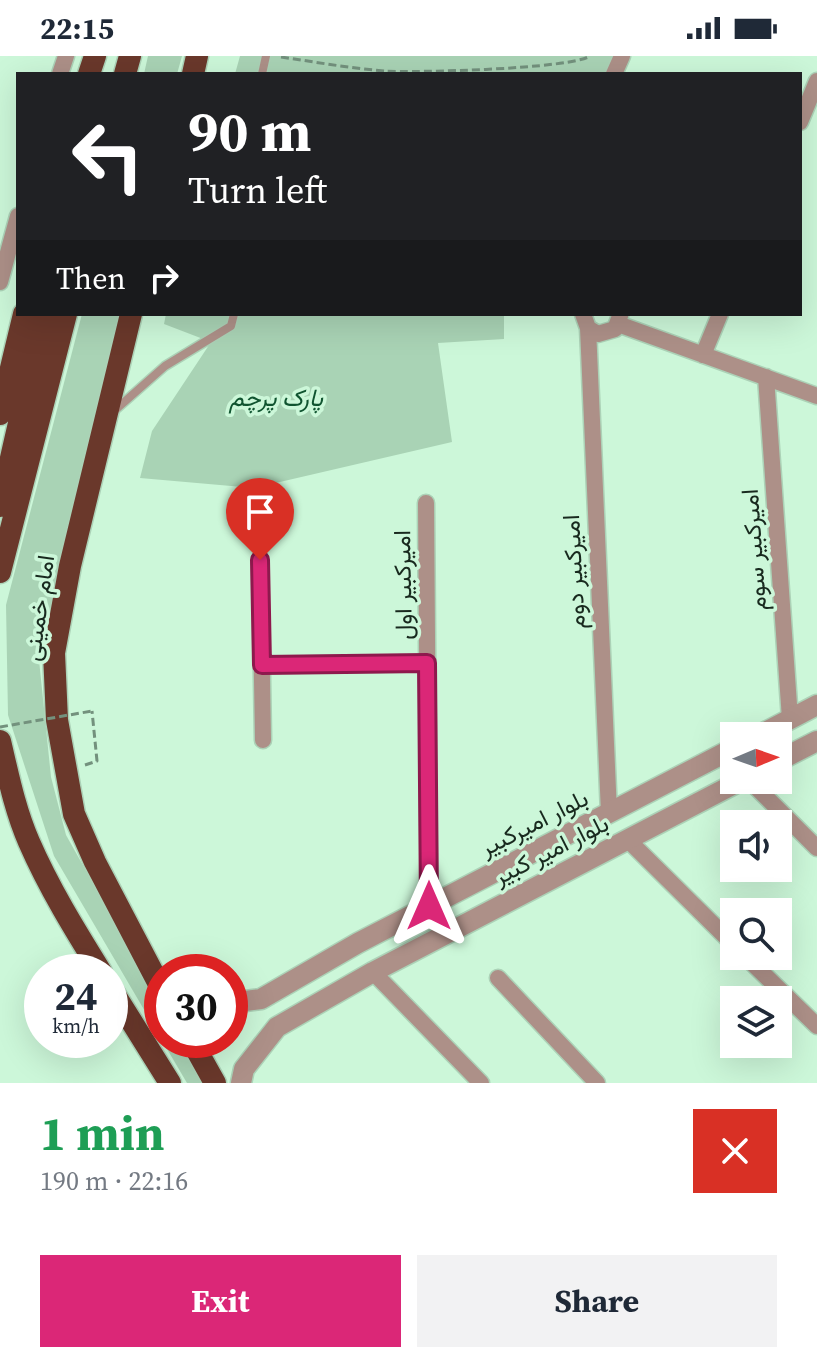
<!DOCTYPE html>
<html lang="en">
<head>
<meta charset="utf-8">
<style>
  body { margin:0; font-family:"Source Serif 4",Vazirmatn,serif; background:#f2f2f3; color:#1f2937; height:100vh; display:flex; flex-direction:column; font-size:30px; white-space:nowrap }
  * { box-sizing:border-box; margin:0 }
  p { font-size:26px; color:#747a83 }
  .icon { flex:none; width:44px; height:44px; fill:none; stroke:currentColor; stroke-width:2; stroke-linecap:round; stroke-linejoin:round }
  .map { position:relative; height:1027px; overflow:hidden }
  .sheet { display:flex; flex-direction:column; background:#fff; flex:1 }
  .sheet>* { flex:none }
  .hud { position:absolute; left:16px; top:16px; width:786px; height:244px; border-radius:0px; box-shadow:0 8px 32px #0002; background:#202124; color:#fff; overflow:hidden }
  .needle { width:52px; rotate:88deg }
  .fabs { position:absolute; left:720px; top:666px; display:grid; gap:16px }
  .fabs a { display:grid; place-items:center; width:72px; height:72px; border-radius:0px; background:#fff; box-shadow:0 8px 32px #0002; font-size:40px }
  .speed { position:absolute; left:24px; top:898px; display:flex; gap:16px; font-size:40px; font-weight:700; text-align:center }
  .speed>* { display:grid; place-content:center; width:104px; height:104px; border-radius:50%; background:#fff; box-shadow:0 8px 32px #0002; line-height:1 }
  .speed small { font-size:20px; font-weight:400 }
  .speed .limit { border:12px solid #d22; background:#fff; color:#111 }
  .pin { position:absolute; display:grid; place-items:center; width:68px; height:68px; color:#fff; margin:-82px -34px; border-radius:50% 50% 50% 0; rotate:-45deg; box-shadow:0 0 8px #0007 }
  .pin .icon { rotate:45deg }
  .me { position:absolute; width:88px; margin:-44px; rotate:0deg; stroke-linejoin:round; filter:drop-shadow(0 0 6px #0008) }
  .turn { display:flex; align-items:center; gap:28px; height:168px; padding:0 40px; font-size:36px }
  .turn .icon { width:104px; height:104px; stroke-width:2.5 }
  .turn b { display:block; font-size:56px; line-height:68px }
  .then { display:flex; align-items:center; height:76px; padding:0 40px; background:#0003; gap:16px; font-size:30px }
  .round { display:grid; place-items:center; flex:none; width:84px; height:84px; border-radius:0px; background:#f2f2f3 }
  .overview { display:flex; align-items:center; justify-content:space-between; height:136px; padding:0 40px }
  h1 { font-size:48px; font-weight:700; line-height:60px; color:#1e9e55 }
  .primary-button { display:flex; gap:16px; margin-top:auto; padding:16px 40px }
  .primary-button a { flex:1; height:92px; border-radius:0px; background:#db2777; color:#fff; font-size:32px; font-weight:700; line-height:92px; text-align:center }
  .primary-button a+a { background:#f2f2f3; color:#1f2937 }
  .status { display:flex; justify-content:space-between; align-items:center; height:56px; padding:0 40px; background:#fff; direction:ltr }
  .status svg { height:22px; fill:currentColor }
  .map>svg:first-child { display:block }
  .green { fill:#a9d3b5 }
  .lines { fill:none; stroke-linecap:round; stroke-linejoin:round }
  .service-casing { stroke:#acd2b7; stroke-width:11 }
  .minor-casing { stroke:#acd2b7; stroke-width:19 }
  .tertiary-casing { stroke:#acd2b7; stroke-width:23 }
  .trunk-casing { stroke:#acd2b7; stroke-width:25 }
  .path { stroke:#73917d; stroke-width:3; stroke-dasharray:8 4; stroke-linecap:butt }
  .service { stroke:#ad9088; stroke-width:8 }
  .minor { stroke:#ad9088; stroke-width:16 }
  .tertiary { stroke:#ad9088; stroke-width:20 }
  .trunk { stroke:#6a382b; stroke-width:22 }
  .path-bridge { stroke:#73917d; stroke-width:3; stroke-dasharray:8 4; stroke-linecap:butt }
  .route-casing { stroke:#8e194d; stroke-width:20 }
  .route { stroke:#db2777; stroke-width:14 }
  .labels { text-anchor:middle; stroke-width:7; stroke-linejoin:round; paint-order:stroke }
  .park-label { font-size:24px; font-style:italic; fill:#105430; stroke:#ccf7d9 }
  .street-label { font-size:24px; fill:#18291e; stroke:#ccf7d9 }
</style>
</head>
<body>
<div class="status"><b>22:15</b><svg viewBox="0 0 49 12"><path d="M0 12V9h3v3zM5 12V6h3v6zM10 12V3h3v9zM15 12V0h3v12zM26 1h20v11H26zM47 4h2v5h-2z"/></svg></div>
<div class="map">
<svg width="817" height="1027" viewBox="0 0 817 1027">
  <rect width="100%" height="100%" fill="#ccf7d9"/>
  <path class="green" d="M148,0h34l-5,18h-33z
    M240,0h373l-5,18h-373z
    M82,258h38l-60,249 -21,97 12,117 15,58 96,171v34h19l24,43h-18l-133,-227 -46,-141 -2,-110z
    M166,258h338v25l-66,4 14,99 -198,46 -114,-10 12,-47 59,-89 -47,-18z"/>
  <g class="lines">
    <g class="service-casing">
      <path id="service" d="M262,18l4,-18
        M114,355l51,-45 66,-40 3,-12"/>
    </g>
    <g class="minor-casing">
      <path id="minor" d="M60,18l6,-18
        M614,18l8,-18
        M800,66l17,-41
        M0,226l18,-66
        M583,258l5,14 10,6 17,-5 5,-13
        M618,268l199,72
        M588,272l21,485
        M703,299l17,-41
        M766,321l24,342
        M426,447l3,403
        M260,504l3,180
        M262,609l165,-2
        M749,724l68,68
        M627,783l107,106
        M745,900l72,70
        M373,916l108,111
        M498,922l99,105"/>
    </g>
    <g class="tertiary-casing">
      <path id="tertiary" d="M758,680l59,-31
        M778,705l39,-20
        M230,947l31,-4 97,-56 376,-195
        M241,1027l3,-14 33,-42 96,-55 369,-192"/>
    </g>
    <g class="trunk-casing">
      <path id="trunk" d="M89,18l6,-18
        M125,18l5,-18
        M193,18l4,-18
        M131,258l-61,252 -16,87 3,67 17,94 21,48 67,128
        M0,358l24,-100
        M0,450l44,-192
        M0,516l66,-258
        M0,685c8,34 15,69 29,101 20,46 46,88 72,130
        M110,931l60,96
        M191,984l24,43"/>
    </g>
    <path class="path" d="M281,1c34,5 68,11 103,14 30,2 187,-2 206,-15
      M85,709l12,-4 -5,-50"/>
    <use href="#service" class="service"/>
    <use href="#minor" class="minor"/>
    <use href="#tertiary" class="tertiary"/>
    <use href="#trunk" class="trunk"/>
    <path class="path-bridge" d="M0,671l92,-16"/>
  </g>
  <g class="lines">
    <g class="route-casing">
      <path id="route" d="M260,504l2,105 165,-2 2,243"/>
    </g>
    <use href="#route" class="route"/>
  </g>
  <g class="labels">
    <g class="park-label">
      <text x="276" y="350">پارک پرچم</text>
    </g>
    <g class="street-label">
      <text transform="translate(754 494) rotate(-94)" y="8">امیرکبیر سوم</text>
      <text transform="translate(574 516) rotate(-93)" y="8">امیرکبیر دوم</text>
      <text transform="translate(403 529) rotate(-91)" y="8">امیرکبیر اول</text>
      <text transform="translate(39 552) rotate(-82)" y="8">امام خمینی</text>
      <text transform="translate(534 767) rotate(-27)" y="8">بلوار امیرکبیر</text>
      <text transform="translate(551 794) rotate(-27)" y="8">بلوار امیر کبیر</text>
    </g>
  </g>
</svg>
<div class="fabs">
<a><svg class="needle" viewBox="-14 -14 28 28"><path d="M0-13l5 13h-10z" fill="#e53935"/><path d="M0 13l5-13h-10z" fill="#747a83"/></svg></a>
<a><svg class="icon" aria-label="sound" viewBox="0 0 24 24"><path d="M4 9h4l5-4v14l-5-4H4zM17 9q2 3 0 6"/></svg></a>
<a><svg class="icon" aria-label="search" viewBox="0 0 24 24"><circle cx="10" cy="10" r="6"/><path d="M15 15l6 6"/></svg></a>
<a><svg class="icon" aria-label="layers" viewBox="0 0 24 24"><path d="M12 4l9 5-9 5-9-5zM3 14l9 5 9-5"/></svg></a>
</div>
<div class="speed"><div>24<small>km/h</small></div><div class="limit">30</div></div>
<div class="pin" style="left:260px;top:504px;background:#d93025"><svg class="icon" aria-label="arrive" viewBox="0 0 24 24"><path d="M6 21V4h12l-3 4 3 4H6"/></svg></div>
<svg class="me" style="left:429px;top:850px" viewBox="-20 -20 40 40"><path d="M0-17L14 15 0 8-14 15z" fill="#db2777" stroke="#fff" stroke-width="4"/></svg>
<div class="hud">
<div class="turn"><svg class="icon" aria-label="left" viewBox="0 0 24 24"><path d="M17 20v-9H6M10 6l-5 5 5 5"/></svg><div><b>90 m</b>Turn left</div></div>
<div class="then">Then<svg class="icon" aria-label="right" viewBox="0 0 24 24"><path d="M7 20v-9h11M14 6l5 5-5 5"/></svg></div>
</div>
</div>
<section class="sheet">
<div class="overview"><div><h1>1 min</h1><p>190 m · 22:16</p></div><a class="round" style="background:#d93025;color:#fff"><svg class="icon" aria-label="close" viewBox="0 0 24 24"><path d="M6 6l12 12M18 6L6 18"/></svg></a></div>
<div class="primary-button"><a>Exit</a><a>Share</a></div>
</section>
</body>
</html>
